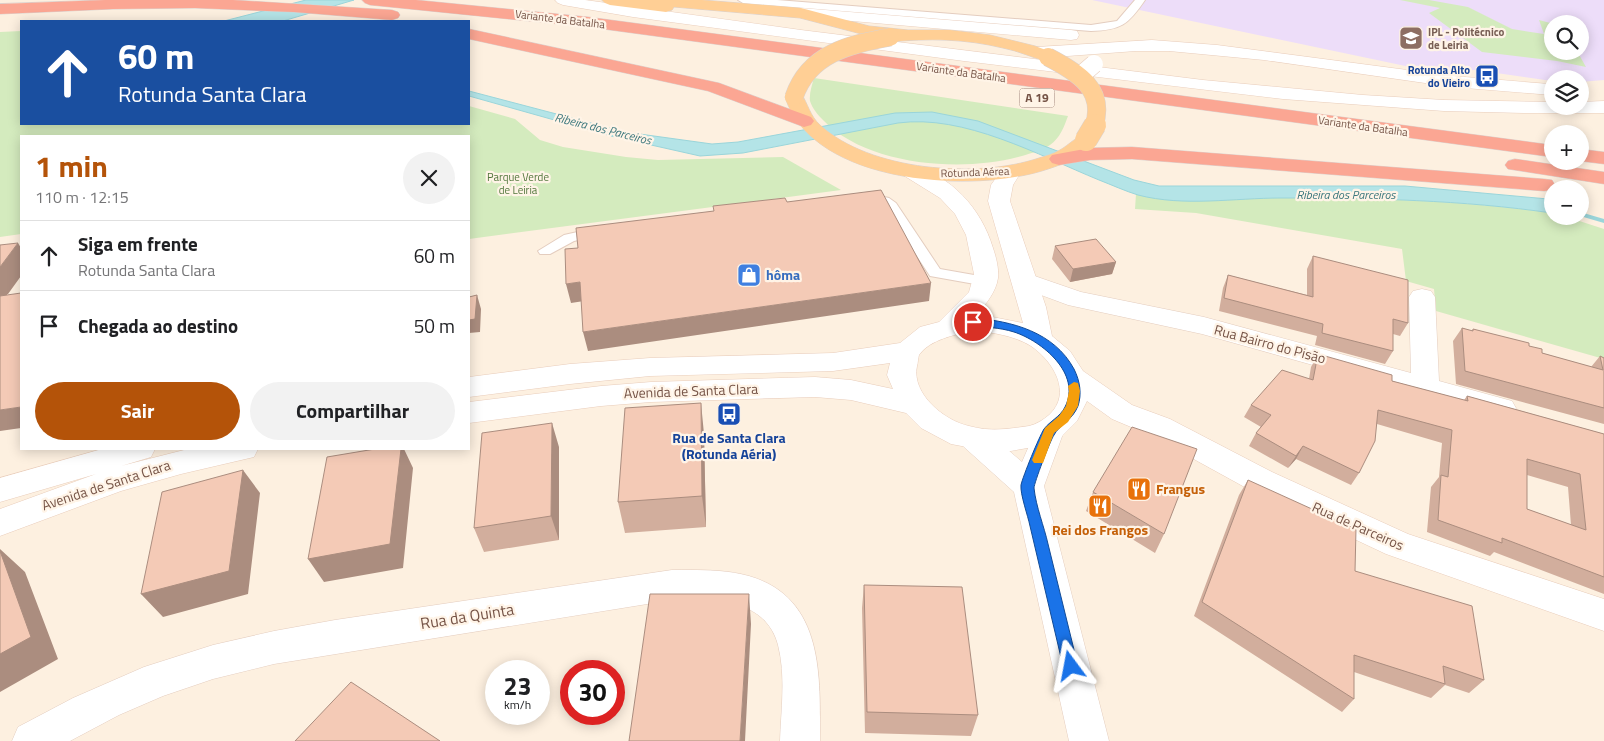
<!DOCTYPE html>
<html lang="pt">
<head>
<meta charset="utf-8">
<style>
  body { margin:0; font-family:"Titillium Web",sans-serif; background:#f2f2f2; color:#202124; height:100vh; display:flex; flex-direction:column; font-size:19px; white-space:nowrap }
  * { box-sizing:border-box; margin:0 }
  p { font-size:16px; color:#757577 }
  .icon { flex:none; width:28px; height:28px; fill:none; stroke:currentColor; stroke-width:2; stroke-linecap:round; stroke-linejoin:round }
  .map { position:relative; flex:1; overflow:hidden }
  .drawer { position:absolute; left:20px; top:135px; width:450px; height:315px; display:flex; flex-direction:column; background:#fff; border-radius:0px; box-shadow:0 2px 12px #0003 }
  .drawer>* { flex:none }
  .hud { position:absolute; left:20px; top:20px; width:450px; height:105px; border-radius:0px; box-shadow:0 2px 12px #0003; background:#1a4fa0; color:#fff; overflow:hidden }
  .buttons { position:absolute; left:1544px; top:15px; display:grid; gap:10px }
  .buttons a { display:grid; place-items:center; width:45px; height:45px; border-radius:50%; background:#fff; box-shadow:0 2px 12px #0003; font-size:25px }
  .speed { position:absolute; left:485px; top:660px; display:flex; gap:10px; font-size:25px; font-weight:700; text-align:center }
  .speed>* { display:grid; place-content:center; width:65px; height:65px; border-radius:50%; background:#fff; box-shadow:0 2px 12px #0003; line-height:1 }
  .speed small { font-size:12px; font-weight:400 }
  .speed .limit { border:8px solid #d22; background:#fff; color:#111 }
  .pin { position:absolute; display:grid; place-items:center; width:42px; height:42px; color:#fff; margin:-21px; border:2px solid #fff; border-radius:50%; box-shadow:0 1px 5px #0007 }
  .me { position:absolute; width:55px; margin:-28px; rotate:347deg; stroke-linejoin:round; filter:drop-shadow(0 0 4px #0008) }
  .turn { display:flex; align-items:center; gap:18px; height:105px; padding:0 15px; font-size:22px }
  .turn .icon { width:65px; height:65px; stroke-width:2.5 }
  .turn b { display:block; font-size:35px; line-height:42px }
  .round { display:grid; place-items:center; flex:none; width:52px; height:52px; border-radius:26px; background:#f2f2f2 }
  .summary { display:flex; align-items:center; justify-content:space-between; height:85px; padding:0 15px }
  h1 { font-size:30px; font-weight:700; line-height:38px; color:#b45309 }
  .primary-button { display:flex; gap:10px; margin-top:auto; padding:10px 15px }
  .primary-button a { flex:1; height:58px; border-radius:30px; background:#b45309; color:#fff; font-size:20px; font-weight:700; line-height:58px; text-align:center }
  .primary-button a+a { background:#f2f2f2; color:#202124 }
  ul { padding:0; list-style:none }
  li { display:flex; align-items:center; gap:15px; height:70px; padding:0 15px; border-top:1px solid #e0e0e0 }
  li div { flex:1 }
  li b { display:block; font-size:19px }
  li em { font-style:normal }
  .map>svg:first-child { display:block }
  .education { fill:#edddf9; fill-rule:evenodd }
  .green { fill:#d4ebbe }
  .water { fill:#b4e4e7; stroke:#9ad5da }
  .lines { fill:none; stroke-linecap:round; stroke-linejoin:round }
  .stream { fill:#9ad5da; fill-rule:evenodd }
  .lane-casing { stroke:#e4cdbf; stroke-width:2 }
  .street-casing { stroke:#e4cdbf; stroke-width:1 }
  .secondary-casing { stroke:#e9cdbb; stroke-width:1 }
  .primary-casing { stroke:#dbd2cf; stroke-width:1 }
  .highway-casing { stroke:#dbd2cf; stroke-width:1 }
  .lane { fill:#fff; fill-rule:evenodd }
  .street { fill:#fff; fill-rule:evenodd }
  .secondary { fill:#fff; fill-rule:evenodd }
  .primary { fill:#ffcf95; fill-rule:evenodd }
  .highway { fill:#fba693; fill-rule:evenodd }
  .secondary-bridge-casing { stroke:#e9cdbb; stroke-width:19; stroke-linecap:butt }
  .primary-bridge-far1-casing { stroke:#dbd2cf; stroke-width:19; stroke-linecap:butt }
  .primary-bridge-casing { stroke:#dbd2cf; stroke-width:23; stroke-linecap:butt }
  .secondary-bridge { stroke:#fff; stroke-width:18 }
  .primary-bridge-far1 { stroke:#ffcf95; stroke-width:18 }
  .primary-bridge { stroke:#ffcf95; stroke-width:22 }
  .wall { fill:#d2ae9d; fill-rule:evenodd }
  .shaded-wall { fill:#ab8d7f }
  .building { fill:#f4cab6; stroke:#ab8d7f; fill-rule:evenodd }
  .route { fill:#1a73e8; stroke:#114b97 }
  .slow { fill:#f59e0b }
  .labels { text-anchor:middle; stroke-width:4.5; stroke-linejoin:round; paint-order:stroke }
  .far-street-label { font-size:11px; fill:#755346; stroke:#fff4e7 }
  .far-education-label { font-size:11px; font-weight:bold; fill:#785e54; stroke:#fff4e7; text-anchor:start }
  .far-transit-label { font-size:11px; font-weight:bold; fill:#164399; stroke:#fff4e7; text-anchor:end }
  .far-park-label { font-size:11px; fill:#52763c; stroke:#fff4e7 }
  .shield { fill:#fff4e7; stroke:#9e8376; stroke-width:1 }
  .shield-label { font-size:12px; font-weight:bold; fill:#755346 }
  .far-water-label { font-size:12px; font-style:italic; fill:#3a767c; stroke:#fff4e7 }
  .shop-label { font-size:14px; font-weight:bold; fill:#366cbe; stroke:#fff4e7; text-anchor:start }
  .street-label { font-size:14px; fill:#755346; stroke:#fff4e7 }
  .transit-label { font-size:14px; font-weight:bold; fill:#164399; stroke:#fff4e7 }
  .food-label { font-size:14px; font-weight:bold; fill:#c56008; stroke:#fff4e7; text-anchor:start }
  .near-street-label { font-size:16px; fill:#755346; stroke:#fff4e7 }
</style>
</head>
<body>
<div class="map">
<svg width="1604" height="741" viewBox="0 0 1604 741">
  <rect width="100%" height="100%" fill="#fdf0e0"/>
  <path class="education" d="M1092,0h512v80l-24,2v-3h-28v2l-77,-11 -41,2zM1552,24h28v27h-28z"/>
  <path class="green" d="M1400,0h29l39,7 44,22 32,5 -5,-14 15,4h-2v27h25l9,16 -29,-6 -75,-9 -53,-39 11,-5z
    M21,31v93h448v-18l46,13 25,21 23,7 63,10 32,3 125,-3 58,33 -372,49v-103h-448v98l-21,3v-205z
    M814,78l254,38c-4,11 -8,22 -18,29 -8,6 -19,8 -28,11 -59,17 -155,10 -199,-36 -5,-5 -11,-12 -13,-19 -1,-7 2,-16 4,-23z
    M1136,194c45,11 93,3 140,4 93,0 184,2 276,15v3h12l40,13v130l-168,-48 -2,-22 -28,-8 -4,-32 -206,-36 -61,-4z"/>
  <path class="water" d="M306,0h48l-71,21h-59z
    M469,91l156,41 87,12 26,-2 157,-29 37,-1 46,9 156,59 25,6h246l143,13 4,14c-90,-13 -180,-15 -271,-15 -47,0 -97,9 -143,-3 -13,-4 -26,-10 -39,-15 -61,-25 -135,-66 -201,-57l-155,30 -43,3 -89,-20 -142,-40z"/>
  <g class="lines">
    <path class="stream" d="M1580,212l24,7v4l-24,-7z"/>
    <g class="lane-casing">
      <path id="lane" d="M738,0h39l314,25 26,-4 18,-21h10c-17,25 -24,30 -54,31l-348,-28z
        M875,195l14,3 7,5 44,66 51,9 2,3 -2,3 -5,2 -56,-10 -44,-67 -11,-6 -284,34 -17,4 -24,13h-10l-2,-3 26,-16 27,-6z"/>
    </g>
    <g class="street-casing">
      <path id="street" d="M1023,272l58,20 123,25 207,56 -2,-76 4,-6 9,-2 9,2 4,6 4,84 73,20 4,7 -4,7 -10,3 -300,-84 -134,-29 -54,-20 -3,-5 3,-5z
        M1049,420l10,3 5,8 -20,55 65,255h-40l-55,-249 -50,-45 -4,-8 4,-8 11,-3 11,3 36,31 17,-39z
        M672,570c25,0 52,-1 77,6 76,22 71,102 71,165h-40c1,-31 6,-65 -2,-96 -15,-57 -93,-47 -137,-40l-367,59 -61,15 -50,17 -44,19 -49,26h-58l6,-14 55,-29 71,-31 69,-22 61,-14 61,-11z"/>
    </g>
    <g class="secondary-casing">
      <path id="secondary" d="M555,0h30l216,30 402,50 160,15 81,5 108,2v4h28v-4l24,-1v12h-80l-80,-2 -161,-12 -319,-38 -331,-44 -70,-12 -5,-2z
        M801,8l270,22 6,1 2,4 -2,4 -6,1 -276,-24 -2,-3 2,-3z
        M1152,40l65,5 236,31 96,8 3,1v10l-99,-8 -189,-27 -95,-9h-33l-82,6 -23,-1 -3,-4 3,-4 6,-1z
        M910,165c41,10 71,43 83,83 3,9 6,20 5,30 -2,14 -12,26 -21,36l46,9 -35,-122 3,-16 12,-17 7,-2 7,2 4,4 -8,13 -3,16 36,106 6,29 18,15 13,20 49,34 38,14 102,53 136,62 196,65v32l-218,-77 -136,-64 -100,-55 -38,-16 -25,-18 -10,20 -15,15 -23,10 -40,7 -48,-9 -30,-16 -15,-15 -55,-13 -36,-3 -164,5 -50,4 -132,17v-21l132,-16 50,-4 164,-5 36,3 42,9 -6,-14 3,-12 -57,8 -183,5 -80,8 -101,13v-20l101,-13 80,-6 183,-5 67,-10 20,-16 19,-5 30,-30 5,-18 -8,-39 -11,-21 -15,-16 -37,-23 -4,-4 4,-4zM973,330c20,3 40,5 58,16 22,15 42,47 18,69 -6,5 -12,9 -20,11 -22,3 -38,6 -60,0 -24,-5 -58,-32 -52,-60 1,-3 1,-8 2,-11 11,-16 37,-20 54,-25z
        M102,449h53l-4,8 -30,9 67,-17h70l-4,8 -73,17 -60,17 -121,45v-27l96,-35 -96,28v-24z"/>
    </g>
    <g class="primary-casing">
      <path id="primary" d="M602,0h100l99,8 68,18 39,4h42l40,5 45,11 19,7 3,4 -3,4 -6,1c-15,-4 -29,-11 -45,-14 -37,-9 -75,-10 -113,-6l-6,-1 -2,-4 -13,-1 -69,-18 -126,-11 -2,3 -6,2 -56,-7 -5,-2z
        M794,91l7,2c7,11 9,23 19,32 50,46 157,54 219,33 7,-2 14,-4 21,-8 12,-7 19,-18 33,-14l3,4c-11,16 -30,23 -48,29 -73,25 -235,16 -263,-72l2,-4z"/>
    </g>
    <g class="highway-casing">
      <path id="highway" d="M105,0h128l159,10 6,2 2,3 -2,3 -6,2 -98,-8 -99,-4 -82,1 -113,5v-10z
        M362,0h54l172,17 964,128v12l-964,-130 -218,-22 -5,-2z
        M469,29l250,54 92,34 3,4 -3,4 -7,2 -96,-36 -239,-52z
        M1132,147l412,32 8,1 3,5 -3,5 -8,1 -412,-32 -42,1 -31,5 -7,-2 -3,-4 3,-4 38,-7z
        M1580,149l24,3v12l-24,-3z
        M1515,159l89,13v12l-96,-15 -3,-4 3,-4z"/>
    </g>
    <use href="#lane" class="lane"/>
    <use href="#street" class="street"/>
    <use href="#secondary" class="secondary"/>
    <use href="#primary" class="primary"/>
    <use href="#highway" class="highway"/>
    <g class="secondary-bridge-casing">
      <path id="secondary-bridge" d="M1080,76l14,-12"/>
    </g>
    <g class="primary-bridge-far1-casing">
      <path id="primary-bridge-far1" d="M1048,57c29,15 58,32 46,69
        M794,97c15,-44 55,-52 96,-60"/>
    </g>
    <g class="primary-bridge-casing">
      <path id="primary-bridge" d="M1086,140l9,-15"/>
    </g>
    <use href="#secondary-bridge" class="secondary-bridge"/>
    <use href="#primary-bridge-far1" class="primary-bridge-far1"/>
    <use href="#primary-bridge" class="primary-bridge"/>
  </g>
  <path class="wall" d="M1055,246l61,16 -4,12 -42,8 -18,-23z
    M1313,256l95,67 -8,13 -7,-2v17l-8,13 -70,-19 2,-9 -98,-25 4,-23 5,-13 79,20v-26z
    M1462,328l10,3 1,-2 56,17 13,7 49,14 9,-11 4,2v66l-148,-40 -3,-43z
    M1318,354l74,27 72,19 3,-4 137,38v160l-110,-42 -4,4 -63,-24 4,-45 8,-10 3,-34 -65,-19 -18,49 -8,12 -55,-26 -8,9 -39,-22 7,-13 5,-6 -17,-10 7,-12 58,-26 2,-12zM1527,475l41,12 3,38 -44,-16z
    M704,434l2,93 -81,6 -7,-31z
    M559,447v93l-75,12 -10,-24z
    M1248,480l107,91 129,109 -15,13 -24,-8 -14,13 -77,-26v27l-12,13 -148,-96 45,-121z
    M1093,492l71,42 -9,19 -69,-42z
    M864,585l114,130 -7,21 -106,-3 -3,-125z"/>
  <path class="shaded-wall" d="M18,243l3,5v28l-13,18h-1v2l-7,4v-33z
    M1116,262l-4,12 -42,8 3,-13z
    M580,282l4,19 -13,2 -5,-19z
    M931,283l-2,18 -341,50 -5,-19z
    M477,295l4,14 -1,23 -11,1v-13z
    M701,403l3,31 2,93 -4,-31z
    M21,407v21l-21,3v-21z
    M552,423l7,24v93l-8,-24z
    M1303,446l-7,13 -8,9 8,-12z
    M401,449h3l9,19 -10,100 -79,14 -16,-23z
    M243,470l17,23 -12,101 -85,23 -22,-23z
    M0,549l25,23 33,87 -58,33z
    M749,594l2,30 -6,117h-5z"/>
  <path class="building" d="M881,190l50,93 -348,49 -3,-50 -14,2 -1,-35 13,-1 -2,-20 138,-17 -1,-5 72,-8 2,4z
    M1096,239l20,23 -43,7 -18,-23z
    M18,243l-18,24v-22z
    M1313,256l95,24v43l-15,-4v32l-71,-18 1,-9 -99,-26 4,-23 85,22z
    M21,293v114l-21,3v-114z
    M477,295l-2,24 -6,1v-23z
    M1462,328l11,3v-2l56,14v3l13,3v4l61,17 -3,-14 4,2v50l-139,-37z
    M1318,354l74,21v6l76,20 -1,-5 137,38v143l-102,-39v5l-64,-23 3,-45 7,2 4,-47 -74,-20 -3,31 -16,32 -56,-27 -7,10 -40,-23 15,-18 -20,-10 31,-35 31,10zM1527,459l53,15 6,56 -59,-21z
    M701,403l1,93 -84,6 7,-94z
    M552,423l-1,93 -77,12 8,-95z
    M1132,427l65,22 -33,85 -71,-42z
    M375,449h26l-11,95 -82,15 19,-102z
    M243,470l-14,101 -88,23 21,-102z
    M1248,480l108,49 -1,42 117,35 12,74 -41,-14 2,18 -91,-29v44l-152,-97z
    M0,551l31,86 -31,17z
    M864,585l98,2 16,128 -111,-3z
    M650,594h99l-9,147h-111z
    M351,682l89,59h-145z"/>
  <path class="route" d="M973,318c39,3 81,14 101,51 6,12 8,25 4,37 -6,15 -19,19 -24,29 -4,6 -20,48 -20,53 2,19 10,38 14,56 10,41 20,81 30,122l-2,5 -5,2 -6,-2 -2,-5c-11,-47 -22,-93 -33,-140 -2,-10 -10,-32 -9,-41 2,-9 18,-48 23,-56 6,-8 16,-12 21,-22 17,-33 -23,-66 -51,-75 -15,-5 -30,-4 -44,-8l-2,-2 2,-3z"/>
  <path class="slow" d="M1074,382l4,1 2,8 -2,15 -10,16 -14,11 -11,30h-9l-2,-3 13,-32 14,-12 7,-10 3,-15 -1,-5z"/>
  <defs>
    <g id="university-square" transform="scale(1.25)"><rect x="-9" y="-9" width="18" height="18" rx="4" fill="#8d6e63" stroke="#fff4e7"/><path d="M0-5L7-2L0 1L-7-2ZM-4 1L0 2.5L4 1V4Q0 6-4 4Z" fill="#fff"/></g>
    <g id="bus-square" transform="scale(1.25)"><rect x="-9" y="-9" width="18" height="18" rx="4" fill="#1a4fb4" stroke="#fff4e7"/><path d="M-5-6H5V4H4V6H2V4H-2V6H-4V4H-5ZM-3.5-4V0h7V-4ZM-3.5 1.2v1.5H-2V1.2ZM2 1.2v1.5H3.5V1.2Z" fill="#fff"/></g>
    <g id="shop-square" transform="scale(1.25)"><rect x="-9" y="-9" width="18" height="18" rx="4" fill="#3f7fe0" stroke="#fff4e7"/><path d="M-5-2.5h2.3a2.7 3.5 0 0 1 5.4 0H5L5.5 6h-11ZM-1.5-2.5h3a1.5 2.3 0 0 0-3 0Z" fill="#fff"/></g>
    <g id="restaurant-square" transform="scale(1.25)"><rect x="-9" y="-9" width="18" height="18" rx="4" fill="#e8710a" stroke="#fff4e7"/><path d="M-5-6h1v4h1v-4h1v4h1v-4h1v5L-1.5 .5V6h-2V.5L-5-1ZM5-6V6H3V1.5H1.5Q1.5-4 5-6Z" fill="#fff"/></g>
  </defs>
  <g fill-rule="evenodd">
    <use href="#university-square" x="1411" y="38"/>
    <use href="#bus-square" x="1487" y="76"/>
    <use href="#shop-square" x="749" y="275"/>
    <use href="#bus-square" x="729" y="414"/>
    <use href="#restaurant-square" x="1139" y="489"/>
    <use href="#restaurant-square" x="1100" y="506"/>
  </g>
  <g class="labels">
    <g class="far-street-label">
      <text transform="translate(560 19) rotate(7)" y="4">Variante da Batalha</text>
      <text transform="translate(961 72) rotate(8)" y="4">Variante da Batalha</text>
      <text transform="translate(1363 126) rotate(8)" y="4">Variante da Batalha</text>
      <text transform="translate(975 172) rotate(-2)" y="4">Rotunda Aérea</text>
    </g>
    <g class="far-education-label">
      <text x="1428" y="36">IPL - Politécnico<tspan x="1428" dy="13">de Leiria</tspan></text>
    </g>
    <g class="far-transit-label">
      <text x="1470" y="74">Rotunda Alto<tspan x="1470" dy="13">do Vieiro</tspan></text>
    </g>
    <g class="far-park-label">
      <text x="518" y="181">Parque Verde<tspan x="518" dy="13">de Leiria</tspan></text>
    </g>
    <rect class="shield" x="1019.5" y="88.5" width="35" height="19" rx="4"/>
    <g class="shield-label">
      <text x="1037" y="102">A 19</text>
    </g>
    <g class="far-water-label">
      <text transform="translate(603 129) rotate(14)" y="4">Ribeira dos Parceiros</text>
      <text x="1346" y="199">Ribeira dos Parceiros</text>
    </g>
    <g class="shop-label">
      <text x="766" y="280">hôma</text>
    </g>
    <g class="street-label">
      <text transform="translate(1270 344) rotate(15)" y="5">Rua Bairro do Pisão</text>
      <text transform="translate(691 391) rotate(-2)" y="5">Avenida de Santa Clara</text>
      <text transform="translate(106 485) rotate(-18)" y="5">Avenida de Santa Clara</text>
      <text transform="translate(1358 526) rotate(24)" y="5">Rua de Parceiros</text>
    </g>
    <g class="transit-label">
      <text x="729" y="443">Rua de Santa Clara<tspan x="729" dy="16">(Rotunda Aéria)</tspan></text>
    </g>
    <g class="food-label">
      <text x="1156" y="494">Frangus</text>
      <text x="1100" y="535" text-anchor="middle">Rei dos Frangos</text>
    </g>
    <g class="near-street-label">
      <text transform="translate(467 616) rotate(-9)" y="6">Rua da Quinta</text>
    </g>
  </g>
</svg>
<div class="buttons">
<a><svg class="icon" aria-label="search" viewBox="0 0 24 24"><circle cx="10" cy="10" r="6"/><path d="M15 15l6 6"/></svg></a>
<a><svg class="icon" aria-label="layers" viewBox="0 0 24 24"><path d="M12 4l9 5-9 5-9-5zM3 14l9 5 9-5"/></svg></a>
<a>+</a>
<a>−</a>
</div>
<div class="speed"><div>23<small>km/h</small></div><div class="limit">30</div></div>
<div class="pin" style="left:973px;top:322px;background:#d93025"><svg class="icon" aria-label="arrive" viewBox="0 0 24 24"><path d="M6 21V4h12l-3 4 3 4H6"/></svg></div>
<svg class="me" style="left:1071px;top:666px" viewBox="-20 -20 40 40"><path d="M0-17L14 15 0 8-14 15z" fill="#1a73e8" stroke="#fff" stroke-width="4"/></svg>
<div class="hud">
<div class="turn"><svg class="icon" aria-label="ahead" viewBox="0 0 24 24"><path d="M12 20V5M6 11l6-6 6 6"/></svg><div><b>60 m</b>Rotunda Santa Clara</div></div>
</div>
<section class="drawer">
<div class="summary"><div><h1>1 min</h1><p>110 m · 12:15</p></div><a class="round"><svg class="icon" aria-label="close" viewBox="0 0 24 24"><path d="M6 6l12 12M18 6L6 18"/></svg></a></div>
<ul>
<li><svg class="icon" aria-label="ahead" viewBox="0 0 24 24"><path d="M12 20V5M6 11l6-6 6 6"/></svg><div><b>Siga em frente</b><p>Rotunda Santa Clara</p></div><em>60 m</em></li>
<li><svg class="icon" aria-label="arrive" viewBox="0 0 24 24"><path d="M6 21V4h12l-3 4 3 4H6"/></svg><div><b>Chegada ao destino</b></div><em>50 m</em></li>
</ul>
<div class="primary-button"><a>Sair</a><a>Compartilhar</a></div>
</section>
</div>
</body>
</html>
